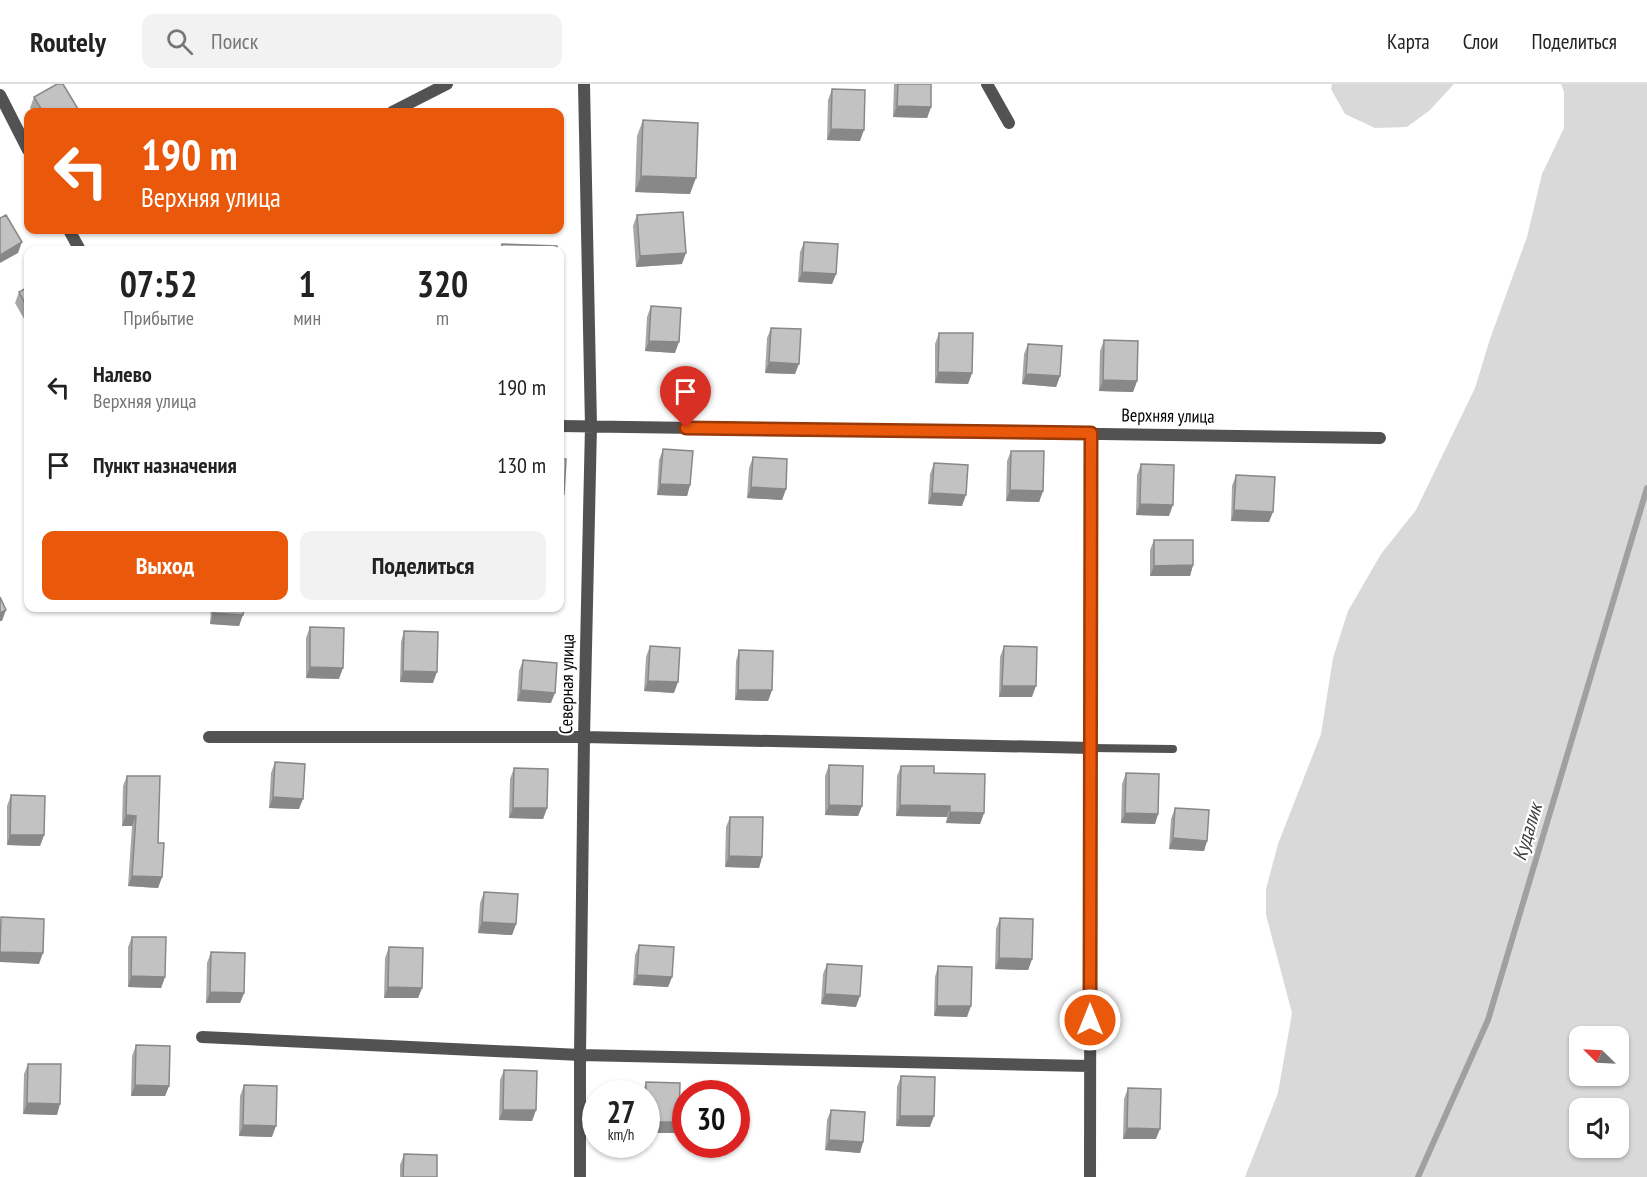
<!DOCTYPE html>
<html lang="ru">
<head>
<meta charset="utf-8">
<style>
  body { margin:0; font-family:"PT Sans Narrow",sans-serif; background:#f2f2f2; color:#222; height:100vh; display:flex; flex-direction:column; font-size:22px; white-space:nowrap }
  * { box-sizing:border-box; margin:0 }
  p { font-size:20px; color:#767676 }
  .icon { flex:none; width:33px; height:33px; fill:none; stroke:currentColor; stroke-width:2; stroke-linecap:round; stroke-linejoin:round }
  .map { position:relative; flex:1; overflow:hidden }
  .details { position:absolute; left:24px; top:162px; width:540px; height:366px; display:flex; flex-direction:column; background:#fff; border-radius:12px; box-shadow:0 2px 4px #0004 }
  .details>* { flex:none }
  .hud { position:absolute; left:24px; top:24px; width:540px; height:126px; border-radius:12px; box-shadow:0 2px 4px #0004; background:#ea580c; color:#fff; overflow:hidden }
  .needle { width:39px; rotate:294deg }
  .controls { position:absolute; left:1569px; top:942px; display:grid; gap:12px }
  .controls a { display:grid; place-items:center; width:60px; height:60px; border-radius:12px; background:#fff; box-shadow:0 2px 4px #0004; font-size:30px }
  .speed { position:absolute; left:582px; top:996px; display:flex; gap:12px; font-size:30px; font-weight:700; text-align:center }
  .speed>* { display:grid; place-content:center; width:78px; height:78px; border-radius:50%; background:#fff; box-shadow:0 2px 4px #0004; line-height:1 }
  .speed small { font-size:15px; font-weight:400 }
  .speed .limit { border:9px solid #d22; background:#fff; color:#111 }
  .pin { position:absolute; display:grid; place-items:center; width:51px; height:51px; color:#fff; margin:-62px -26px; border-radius:50% 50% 50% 0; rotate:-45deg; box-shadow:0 0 6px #0007 }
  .pin .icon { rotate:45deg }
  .me { position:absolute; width:66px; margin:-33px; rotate:0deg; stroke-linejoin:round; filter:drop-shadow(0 0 4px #0008) }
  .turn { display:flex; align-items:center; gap:21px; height:126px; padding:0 18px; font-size:27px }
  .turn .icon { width:78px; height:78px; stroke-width:2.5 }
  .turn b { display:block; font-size:42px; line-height:51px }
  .eta { display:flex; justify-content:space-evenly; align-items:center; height:102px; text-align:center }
  .eta b { font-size:36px; font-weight:800; line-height:42px }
  .cta { display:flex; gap:12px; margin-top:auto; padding:12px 18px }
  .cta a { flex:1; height:69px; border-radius:12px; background:#ea580c; color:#fff; font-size:24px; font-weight:800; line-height:69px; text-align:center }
  .cta a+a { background:#f2f2f2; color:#222 }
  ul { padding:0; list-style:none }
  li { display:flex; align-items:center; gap:18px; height:78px; padding:0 18px }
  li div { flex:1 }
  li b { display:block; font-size:22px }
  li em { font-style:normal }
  header { display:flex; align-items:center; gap:36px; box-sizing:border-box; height:84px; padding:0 30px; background:#fff; border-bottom:2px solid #e0e0e0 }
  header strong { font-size:28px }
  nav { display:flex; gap:33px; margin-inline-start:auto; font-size:21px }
  .search { width:420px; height:54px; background:#f2f2f2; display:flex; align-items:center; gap:15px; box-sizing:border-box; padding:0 21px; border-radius:12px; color:#767676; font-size:22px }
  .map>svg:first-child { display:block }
  .green { fill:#d9d9d9; fill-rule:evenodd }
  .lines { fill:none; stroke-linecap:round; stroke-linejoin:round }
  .stream { stroke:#a0a0a0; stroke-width:6 }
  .service { stroke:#525252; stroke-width:8 }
  .minor { stroke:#525252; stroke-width:12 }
  .wall { fill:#a7a7a7 }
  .shaded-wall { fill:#888 }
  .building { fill:#c2c2c2; stroke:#888; stroke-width:1.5 }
  .route-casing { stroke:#983908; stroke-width:15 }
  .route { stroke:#ea580c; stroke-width:10 }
  .labels { text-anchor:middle; stroke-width:4.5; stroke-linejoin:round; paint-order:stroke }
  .street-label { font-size:18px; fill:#000; stroke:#fff }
  .water-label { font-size:20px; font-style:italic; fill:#414141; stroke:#fff }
</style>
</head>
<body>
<header>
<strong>Routely</strong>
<div class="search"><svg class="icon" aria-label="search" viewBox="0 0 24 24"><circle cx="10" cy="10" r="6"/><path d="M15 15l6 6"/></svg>Поиск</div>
<nav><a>Карта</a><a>Слои</a><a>Поделиться</a></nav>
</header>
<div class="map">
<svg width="1647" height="1093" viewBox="0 0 1647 1093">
  <rect width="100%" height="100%" fill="#fff"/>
  <path class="green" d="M1332,0h122l-24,26 -23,17 -32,1 -30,-14 -14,-25z
    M1561,0h86v1093h-402l33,-84 14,-80 -26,-98v-26l12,-45 43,-110 12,-76 15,-47 33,-57 35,-44 59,-122 15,-49 37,-102 15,-63 22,-46v-36zM1580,952h38v40h-38zM1580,1024h38v40h-38z"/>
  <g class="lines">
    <path class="stream" d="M1418,1093l70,-157 159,-532"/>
    <path class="service" d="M1091,664l82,1"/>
    <path class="minor" d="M987,0l22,39
      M0,11l28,55
      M392,28l55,-28
      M69,146l11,20
      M560,342l820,12
      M209,653h375l507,11
      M202,953l378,18 510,11
      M580,1093v-122l4,-318 7,-311 -7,-342
      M1090,1093l1,-744"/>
  </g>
  <path class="wall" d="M894,0h37v23l-4,11 -34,-1z
    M832,5l28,52 -33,-1 1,-40z
    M34,13l42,15h-43l-3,-4z
    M643,36l47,74 -55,-2 2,-56z
    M637,131l45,49 -46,3 -3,-41z
    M804,158l32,32 -4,10 -34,-2 2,-30z
    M28,203v39l-13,-23 4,-11z
    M651,222l24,47 -30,-2 2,-34z
    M771,244l24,46 -30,-1 2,-35z
    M939,249l33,40 -4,11 -33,-1v-39z
    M1104,256l33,41 -4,11 -34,-1 1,-40z
    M1028,260l32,32 -4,11 -34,-3 2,-30z
    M663,365l27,36 -3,11 -30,-1 2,-35z
    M1011,367l32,40 -4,11 -33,-1 1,-40z
    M753,373l33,32 -4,11 -35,-2 2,-30z
    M934,379l28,43 -34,-2 2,-30z
    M1141,380l28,52 -33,-1 1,-40z
    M1236,391l33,47 -38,-1 1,-35z
    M1154,456l39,25 -3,11h-40v-26z
    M211,524h33l-5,18 -29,-2z
    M310,543l29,52 -33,-1v-40z
    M404,547l29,52 -33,-1 1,-40z
    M650,562l24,47 -30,-2 2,-34z
    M1004,562l28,51h-33l1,-40z
    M739,566l33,40 -4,11 -33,-1 1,-39z
    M523,576l28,43 -34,-2 2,-30z
    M275,678l24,47 -30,-1 2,-35z
    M829,681l33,41 -4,10 -33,-1v-39z
    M901,682l33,7 50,40 -4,11 -34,-1 1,-6 -51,-1 1,-40z
    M514,684l33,40 -4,11 -34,-1 1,-39z
    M1126,689l32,41 -3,10 -34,-1 1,-39z
    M127,692l31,67 4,34 -4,11 -30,-2 4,-60h-10l1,-40z
    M11,711l33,40 -4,11 -33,-1v-39z
    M1175,724l32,33 -3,10 -35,-2 2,-30z
    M730,733l32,40 -3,11 -34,-1 1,-40z
    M484,808l32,32 -4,11 -34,-2 2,-30z
    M1000,834l32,41 -4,11 -33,-1 1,-40z
    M132,853l33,40 -4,11 -33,-1v-40z
    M639,861l33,32 -4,10 -35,-2 2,-30z
    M389,863l33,41 -4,10h-34l1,-40z
    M211,868l33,41 -4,10h-34l1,-40z
    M827,880l29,43 -35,-3 2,-30z
    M938,882l29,51 -33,-1 1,-39z
    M136,961l33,41 -4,10h-34l1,-40z
    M28,980l29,51 -34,-1 1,-40z
    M504,986l32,40 -4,11 -33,-1 1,-40z
    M901,992l29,51 -34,-1 1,-39z
    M646,998l29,51 -29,-39h-4z
    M244,1001l28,52 -33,-1 1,-40z
    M1128,1004l28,51h-33l1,-40z
    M831,1026l32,32 -3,11 -35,-3 2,-30z
    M404,1070l33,23h-37v-12z"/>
  <path class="shaded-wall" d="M897,22l34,1 -4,11 -34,-1z
    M831,45l33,1 -4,11 -33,-1z
    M641,92l55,2 -6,16 -55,-2z
    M22,158l-4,11 -18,10v-8z
    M686,169l-4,11 -46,3 4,-11z
    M802,188l34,2 -4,10 -34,-2z
    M649,257l30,1 -4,11 -30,-2z
    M769,278l30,2 -4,10 -30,-1z
    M938,288l34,1 -4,11 -33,-1z
    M1026,290l34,2 -4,11 -34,-3z
    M1103,296l34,1 -4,11 -34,-1z
    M660,400l30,1 -3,11 -30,-1z
    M751,403l35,2 -4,11 -35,-2z
    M1010,406l33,1 -4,11 -33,-1z
    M560,409l4,1 -4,10z
    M932,409l34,2 -4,11 -34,-2z
    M1140,420l33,1 -4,11 -33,-1z
    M1234,426l39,2 -4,10 -38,-1z
    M1193,481l-3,11h-40l4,-10z
    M6,526l-4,11h-2v-8z
    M213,529l30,2 -4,11 -29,-2z
    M310,583l33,1 -4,11 -33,-1z
    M403,587l34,1 -4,11 -33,-1z
    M648,597l30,1 -4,11 -30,-2z
    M1002,602h34l-4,11h-33z
    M521,606l34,3 -4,10 -34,-2z
    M738,606h34l-4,11 -33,-1z
    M273,713l30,2 -4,10 -30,-1z
    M829,721l33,1 -4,10 -33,-1z
    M900,721l50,1 -3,11 -51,-1z
    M513,724h34l-4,11 -34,-1z
    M950,728l34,1 -4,11 -34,-1z
    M1125,729l33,1 -3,10 -34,-1z
    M126,731l10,1 -4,10h-10z
    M10,751h34l-4,11 -33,-1z
    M1173,754l34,3 -3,10 -35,-2z
    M729,772l33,1 -3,11 -34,-1z
    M132,792l30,1 -4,11 -30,-2z
    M482,838l34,2 -4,11 -34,-2z
    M0,868l43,1 -4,11 -39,-2z
    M999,874l33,1 -4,11 -33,-1z
    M637,891l35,2 -4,10 -35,-2z
    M131,892l34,1 -4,11 -33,-1z
    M388,903l34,1 -4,10h-34z
    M210,908l34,1 -4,10h-34z
    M825,910l35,2 -4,11 -35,-3z
    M937,922h34l-4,11 -33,-1z
    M135,1001l34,1 -4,10h-34z
    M27,1019l33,1 -3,11 -34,-1z
    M503,1026h33l-4,11 -33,-1z
    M900,1032h34l-4,11 -34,-1z
    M646,1038h33l-4,11h-29z
    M243,1041l33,1 -4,11 -33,-1z
    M1127,1044l33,1 -4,10h-33z
    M829,1056l34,2 -3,11 -35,-3z"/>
  <path class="building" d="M57,0h6l15,25 -7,3h-28l-9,-15z
    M898,0h33v23l-34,-1z
    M832,5l33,1 -1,40 -33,-1z
    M643,36l55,3 -2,55 -55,-2z
    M683,128l3,41 -46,3 -3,-41z
    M6,131l16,27 -22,13v-37z
    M804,158l34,2 -2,30 -34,-2z
    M502,160l55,2v4h-56z
    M28,203v22l-9,-17z
    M651,222l30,2 -2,34 -30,-1z
    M771,244l30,1 -2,35 -30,-2z
    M939,249h34l-1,40 -34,-1z
    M1104,256l34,1 -1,40 -34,-1z
    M1028,260l34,2 -2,30 -34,-2z
    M663,365l30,2 -3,34 -30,-1z
    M1011,367h33l-1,40 -33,-1z
    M753,373l34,2 -1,30 -35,-2z
    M560,375h6l-2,35 -4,-1z
    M934,379l34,2 -2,30 -34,-2z
    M1141,380l33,1 -1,40 -33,-1z
    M1236,391l39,2 -2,35 -39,-2z
    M1154,456h39v25l-39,1z
    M0,513l6,13 -6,3z
    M214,524h30l-1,7 -30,-2z
    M310,543l34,1 -1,40 -33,-1z
    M404,547l34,1 -1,40 -34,-1z
    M650,562l30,2 -2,34 -30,-1z
    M1004,562l33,1 -1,39h-34z
    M739,566l34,1 -1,39h-34z
    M523,576l34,3 -2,30 -34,-3z
    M275,678l30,2 -2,35 -30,-2z
    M829,681l34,1 -1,40 -33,-1z
    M901,682h33v7l51,1 -1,39 -34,-1v-6l-50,-1z
    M514,684l34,1 -1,39h-34z
    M1126,689l33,1 -1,40 -33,-1z
    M127,692h33l-2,67h6l-2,34 -30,-1 4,-60 -10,-1z
    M11,711l34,1 -1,39h-34z
    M1175,724l34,2 -2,31 -34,-3z
    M730,733h33l-1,40 -33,-1z
    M484,808l34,2 -2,30 -34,-2z
    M1,833l43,2 -1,34 -43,-1z
    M1000,834l33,1 -1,40 -33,-1z
    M132,853h34l-1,40 -34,-1z
    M639,861l35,2 -2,30 -35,-2z
    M389,863l34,1 -1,40 -34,-1z
    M211,868l34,1 -1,40 -34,-1z
    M827,880l35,2 -2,30 -35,-2z
    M938,882l34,1 -1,39h-34z
    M136,961l34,1 -1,40 -34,-1z
    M28,980h33l-1,40 -33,-1z
    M504,986l33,1 -1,39h-33z
    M901,992l34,1 -1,39h-34z
    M646,998l34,1 -1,39h-33z
    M244,1001l33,1 -1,40 -33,-1z
    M1128,1004l33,1 -1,40 -33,-1z
    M831,1026l34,2 -2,30 -34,-2z
    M404,1070l33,1v22h-34z"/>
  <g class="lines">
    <g class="route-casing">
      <path id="route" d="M686,344l405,5 -1,587"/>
    </g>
    <use href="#route" class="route"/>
  </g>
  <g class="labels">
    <g class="street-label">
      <text transform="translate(1168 332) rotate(1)" y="6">Верхняя улица</text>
      <text transform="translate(567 600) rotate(-89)" y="6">Северная улица</text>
    </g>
    <g class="water-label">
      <text transform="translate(1527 748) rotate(-73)" y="7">Кудалик</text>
    </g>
  </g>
</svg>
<div class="controls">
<a><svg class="needle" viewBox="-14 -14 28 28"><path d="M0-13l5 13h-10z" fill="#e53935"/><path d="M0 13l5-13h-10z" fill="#767676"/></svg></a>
<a><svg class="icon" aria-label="sound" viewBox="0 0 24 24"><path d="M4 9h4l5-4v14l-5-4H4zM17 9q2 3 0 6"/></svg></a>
</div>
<div class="speed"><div>27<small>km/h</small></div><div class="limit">30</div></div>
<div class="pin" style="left:686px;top:344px;background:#d93025"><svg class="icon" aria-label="arrive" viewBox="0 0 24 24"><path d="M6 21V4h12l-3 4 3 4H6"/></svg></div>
<svg class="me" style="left:1090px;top:936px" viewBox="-20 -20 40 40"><circle r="17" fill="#ea580c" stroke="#fff" stroke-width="3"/><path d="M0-11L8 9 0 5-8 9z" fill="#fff"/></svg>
<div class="hud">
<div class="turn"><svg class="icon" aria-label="left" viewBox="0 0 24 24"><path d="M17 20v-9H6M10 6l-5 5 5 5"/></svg><div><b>190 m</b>Верхняя улица</div></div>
</div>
<section class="details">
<div class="eta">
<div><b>07:52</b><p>Прибытие</p></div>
<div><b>1</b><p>мин</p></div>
<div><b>320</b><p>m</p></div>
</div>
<ul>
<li><svg class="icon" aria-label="left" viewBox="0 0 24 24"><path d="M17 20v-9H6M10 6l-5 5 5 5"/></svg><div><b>Налево</b><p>Верхняя улица</p></div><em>190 m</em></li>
<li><svg class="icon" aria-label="arrive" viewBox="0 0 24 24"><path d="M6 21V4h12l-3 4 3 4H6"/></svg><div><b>Пункт назначения</b></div><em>130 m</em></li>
</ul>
<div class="cta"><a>Выход</a><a>Поделиться</a></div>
</section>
</div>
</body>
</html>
